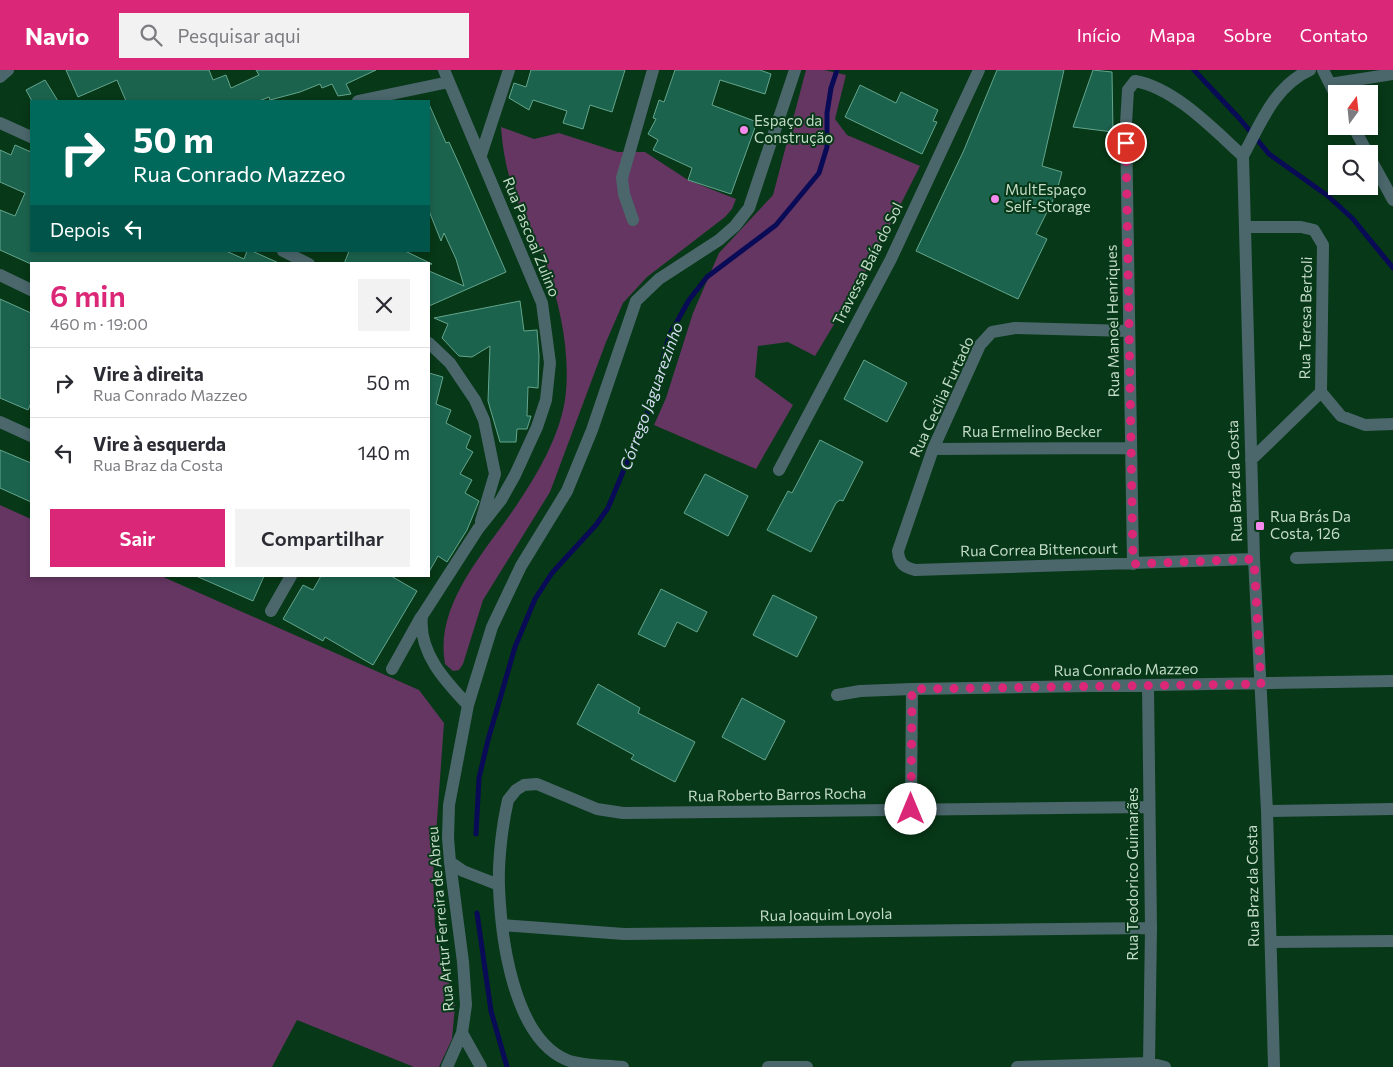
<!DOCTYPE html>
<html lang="pt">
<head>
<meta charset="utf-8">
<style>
  body { margin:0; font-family:Commissioner,sans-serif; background:#f2f2f3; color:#2b2b33; height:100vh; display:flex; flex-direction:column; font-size:19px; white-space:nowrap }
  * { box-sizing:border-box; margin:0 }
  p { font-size:16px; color:#7c7c81 }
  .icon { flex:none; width:28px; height:28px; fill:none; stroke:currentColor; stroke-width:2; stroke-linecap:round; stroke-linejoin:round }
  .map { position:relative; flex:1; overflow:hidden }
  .details { position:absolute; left:30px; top:192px; width:400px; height:315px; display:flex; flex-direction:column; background:#fff; border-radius:0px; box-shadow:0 2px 8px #0003 }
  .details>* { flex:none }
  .guide { position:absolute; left:30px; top:30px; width:400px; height:152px; border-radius:0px; box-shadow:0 2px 8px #0003; background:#00695c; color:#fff; overflow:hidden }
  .needle { width:32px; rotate:15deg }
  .buttons { position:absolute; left:1328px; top:15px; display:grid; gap:10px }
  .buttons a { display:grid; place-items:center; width:50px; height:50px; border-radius:0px; background:#fff; box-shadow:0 2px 8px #0003; font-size:25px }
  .pin { position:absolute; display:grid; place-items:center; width:42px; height:42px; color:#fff; margin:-21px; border:2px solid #fff; border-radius:50%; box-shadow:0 1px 5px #0007 }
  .me { position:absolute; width:55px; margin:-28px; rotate:0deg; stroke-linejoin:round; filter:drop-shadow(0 0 4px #0008) }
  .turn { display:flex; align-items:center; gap:18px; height:105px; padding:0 20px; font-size:22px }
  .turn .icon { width:65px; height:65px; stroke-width:2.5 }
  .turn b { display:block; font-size:35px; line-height:42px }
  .then { display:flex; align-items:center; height:48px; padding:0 20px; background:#0003; gap:10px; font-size:19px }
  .round { display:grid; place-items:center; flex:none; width:52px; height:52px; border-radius:0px; background:#f2f2f3 }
  .headline { display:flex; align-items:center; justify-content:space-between; height:85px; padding:0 20px }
  h1 { font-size:30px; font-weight:600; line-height:38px; color:#db2777 }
  .action { display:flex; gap:10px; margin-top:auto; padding:10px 20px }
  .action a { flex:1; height:58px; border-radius:0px; background:#db2777; color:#fff; font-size:20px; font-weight:600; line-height:58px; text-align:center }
  .action a+a { background:#f2f2f3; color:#2b2b33 }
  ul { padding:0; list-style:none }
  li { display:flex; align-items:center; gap:15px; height:70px; padding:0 20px; border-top:1px solid #e1e1e2 }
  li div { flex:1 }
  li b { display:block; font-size:19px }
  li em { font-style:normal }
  header { display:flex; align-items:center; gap:30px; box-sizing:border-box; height:70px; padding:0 25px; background:#db2777; color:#fff }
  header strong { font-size:24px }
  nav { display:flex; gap:28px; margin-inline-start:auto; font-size:18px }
  .search { width:350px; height:45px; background:#f2f2f3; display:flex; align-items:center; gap:12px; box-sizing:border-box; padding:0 18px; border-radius:0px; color:#7c7c81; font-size:19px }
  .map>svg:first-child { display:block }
  .green { fill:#653662 }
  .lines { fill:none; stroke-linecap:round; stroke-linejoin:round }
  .stream { stroke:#0a0b56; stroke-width:5 }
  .building { fill:#1c634e; stroke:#64a58e }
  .minor { stroke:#4b676c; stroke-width:12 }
  .route { stroke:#db2777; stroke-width:9; stroke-dasharray:0 16.2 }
  .poi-dot { fill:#f589ee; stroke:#073817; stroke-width:2 }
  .labels { text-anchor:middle; stroke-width:4; stroke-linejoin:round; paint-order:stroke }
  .poi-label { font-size:15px; fill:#c3dbc7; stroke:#073817; text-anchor:start }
  .street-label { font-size:15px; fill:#c3dbc7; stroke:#073817 }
  .water-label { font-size:16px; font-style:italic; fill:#d5ddf3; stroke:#073817 }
</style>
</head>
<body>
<header>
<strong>Navio</strong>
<div class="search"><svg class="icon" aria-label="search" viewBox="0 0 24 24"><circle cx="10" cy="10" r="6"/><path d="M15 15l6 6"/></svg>Pesquisar aqui</div>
<nav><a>Início</a><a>Mapa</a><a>Sobre</a><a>Contato</a></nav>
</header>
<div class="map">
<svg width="1393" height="997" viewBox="0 0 1393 997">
  <rect width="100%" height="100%" fill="#073817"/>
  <path class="green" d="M806,0h18l22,5 -11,44 12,16 73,31 -48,95 -57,95 -27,-14 -30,4 -3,31 38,28 -37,64 -102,-44 12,-27 27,-85 26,-60 54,-58z
    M501,57l33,12 25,-6 59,19h27l43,28 48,19 -4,10 -7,8 -78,60 -24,26 -17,39 -56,150 -67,108 -20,64 -4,6 -6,1 -8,-7c-11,-61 42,-114 73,-161 20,-30 41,-66 47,-103 6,-43 -4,-93 -19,-134 -6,-16 -15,-32 -22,-48 -13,-29 -21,-59 -23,-91z
    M0,435l31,14v57h130l258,114 25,33 -11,153 2,50 20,80 -3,33 -13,28h-25l-117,-47 -25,47h-272z"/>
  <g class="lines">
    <path class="stream" d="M1194,0l45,48 30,36 59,42 25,23 40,49
      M476,764l3,-56 9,-38 27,-93 20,-48 17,-26 44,-48 12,-17 39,-94 23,-80 19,-34 18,-23 69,-52 43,-52 8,-26v-34l4,-25 6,-18
      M477,843l14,98 16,56"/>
  </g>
  <path class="building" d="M66,0h143l4,10 13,-5 5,13 28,-13 -3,-5h120l-30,14 5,10 -13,2 -6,-12 -10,4 -2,-4 -20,8 -30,8 -1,-3 -10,4h-133l-9,-21 -39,17z
    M531,0h94l-13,42 -22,-7 -7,24 -20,-6 4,-12 -34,-11 -4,10 -20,-12 5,-15 12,4z
    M675,0h85l11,4 -6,20 -45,-14 -8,25 45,17 -26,72 -43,-14 4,-12 -39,-18 5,-10 -10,-6 8,-15 -3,-1 6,-18 5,2z
    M997,0h67l-22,96 20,6 -6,22 -20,40 11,5 -29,60 -102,-48 48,-101z
    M1093,0l19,2 1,60 -40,-5z
    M45,10l13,21h-26l-6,-11z
    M860,15l36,18 5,-11 37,18 -5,11 4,1 -15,32 -77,-37z
    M429,34l17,39 3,-1 10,22 47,108 -77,34v-35l35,15 -8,-27 -12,-26 -3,8 -12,-30z
    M15,75l16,7v99h195l18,8 3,-8h5l29,13h-250l-31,-14v-40l15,6 10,-23 -25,-11v-32l11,5z
    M349,181h56l27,13h-88z
    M0,229l31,14v90l-3,7 -28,-12z
    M520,231l4,30 13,-1 2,26 -1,32 -10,-1 -1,29h4l-4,13h-10l-1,13h-16l-12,-41 2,-55 -18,11 -13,-1 -17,-18 6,-14 -14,-6z
    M864,290l43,23 -20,39 -43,-23z
    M429,303l14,4 -7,27 15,6 -5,13 25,13 -5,12 7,4 -13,22 12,6 -7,13 14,8 -12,29 -20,32 -9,-6 -9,16z
    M820,370l43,22 -20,39 -3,-1 -4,3 -25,49 -44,-22 21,-39 4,2z
    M0,380l31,13v39l-31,-14z
    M705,404l43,22 -20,40 -44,-23z
    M196,506h68l-11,25z
    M321,506h70l26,15 -44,74 -48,-28 -2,4 -40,-22 20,-34 10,5z
    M661,519l46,23 -10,20 -20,-10 -12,25 -27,-13z
    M773,525l44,22 -20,40 -44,-22z
    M598,614l42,24 -2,5 57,29 -20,40 -44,-23 3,-4 -57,-31z
    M742,628l43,23 -20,39 -43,-23z"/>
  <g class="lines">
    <path class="minor" d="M444,0l98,233 8,60 -4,37 -9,27 -22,48 -14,25 -23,29 -56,87c-4,36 23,65 46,89
      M1323,0l13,26
      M0,7l8,-7
      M1330,14l63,-10
      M358,31l91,-19
      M0,53l31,14
      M1353,56l15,28
      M481,85l28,-85
      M1369,86l24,44
      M633,150l-9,-26 -2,-16 31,-108
      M1246,157h55l13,3 9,15 -2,147 20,24 24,9 28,-1
      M283,181l26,13
      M0,205l31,15
      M1129,261l-114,-3 -23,4 -12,13 -47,104 -35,102c1,13 6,16 17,19l339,-11
      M429,273l21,20 25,37 9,20 11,54 -14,47
      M0,352l31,14
      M933,379l198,-1
      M1251,390l70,-68
      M779,400l112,-211 88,-189
      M1296,488l97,-3
      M1133,494l-7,-440 2,-34 7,-9c40,7 79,49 108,75
      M271,541l20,-35
      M392,599l29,-52
      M1148,616l3,242 -2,135
      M837,625l23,-4 52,-2 481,-8
      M911,739l1,-120
      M1267,741l126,-2
      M450,792l13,9 36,14
      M502,855l122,9 527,-6
      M1271,872l122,-1
      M462,963l19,34
      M447,997l15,-34 4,-28 -3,-43 -13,-100 -2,-24 1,-33 19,-100 24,-78 29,-61 46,-75 25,-61 44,-129 23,-22 60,-39 16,-14 14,-18 46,-138
      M623,997c-18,-2 -40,-1 -56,-7 -54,-22 -66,-123 -68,-173 -1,-26 3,-61 9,-87l8,-10 8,-5 13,-1 60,25 26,4 526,-6
      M768,997h39
      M1017,997l132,-4 16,4
      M1274,997l-7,-256 -13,-252 -11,-403c17,-31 31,-70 67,-86"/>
  </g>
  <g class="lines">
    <path class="route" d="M911,739l1,-120 349,-5 -7,-125 -121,5 -7,-421"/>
  </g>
  <g class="poi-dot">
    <circle cx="744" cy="60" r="5"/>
    <circle cx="995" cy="129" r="5"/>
    <rect x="1255" y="451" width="10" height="10" rx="2.5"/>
  </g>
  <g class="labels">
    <g class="poi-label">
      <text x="754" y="56">Espaço da<tspan x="754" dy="17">Construção</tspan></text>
      <text x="1005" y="125">MultEspaço<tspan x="1005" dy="17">Self-Storage</tspan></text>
      <text x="1270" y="452">Rua Brás Da<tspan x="1270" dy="17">Costa, 126</tspan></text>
    </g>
    <g class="street-label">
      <text transform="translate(531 167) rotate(68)" y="5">Rua Pascoal Zulino</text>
      <text transform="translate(868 194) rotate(-63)" y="5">Travessa Baía do Sol</text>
      <text transform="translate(1306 248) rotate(-89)" y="5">Rua Teresa Bertoli</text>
      <text transform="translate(1113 251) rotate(-91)" y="5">Rua Manoel Henriques</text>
      <text transform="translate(942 327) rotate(-65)" y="5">Rua Cecília Furtado</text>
      <text x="1032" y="367">Rua Ermelino Becker</text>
      <text transform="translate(1235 411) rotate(-92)" y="5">Rua Braz da Costa</text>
      <text transform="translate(1039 480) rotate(-1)" y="5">Rua Correa Bittencourt</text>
      <text transform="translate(1126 600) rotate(-1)" y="5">Rua Conrado Mazzeo</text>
      <text transform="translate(777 725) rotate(-1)" y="5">Rua Roberto Barros Rocha</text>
      <text transform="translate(1133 804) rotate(-90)" y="5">Rua Teodorico Guimarães</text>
      <text transform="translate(1253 816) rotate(-91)" y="5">Rua Braz da Costa</text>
      <text transform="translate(826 845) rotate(-1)" y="5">Rua Joaquim Loyola</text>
      <text transform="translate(441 849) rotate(-95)" y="5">Rua Artur Ferreira de Abreu</text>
    </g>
    <g class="water-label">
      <text transform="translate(651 326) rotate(-70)" y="6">Córrego Jaguarezinho</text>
    </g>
  </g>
</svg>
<div class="buttons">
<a><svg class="needle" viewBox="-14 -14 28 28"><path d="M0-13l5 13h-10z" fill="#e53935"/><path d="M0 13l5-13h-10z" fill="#7c7c81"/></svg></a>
<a><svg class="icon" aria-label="search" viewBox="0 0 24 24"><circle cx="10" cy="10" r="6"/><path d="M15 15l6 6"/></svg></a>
</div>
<div class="pin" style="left:1126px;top:73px;background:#d93025"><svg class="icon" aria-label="arrive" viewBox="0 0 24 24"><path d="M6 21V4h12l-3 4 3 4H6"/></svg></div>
<svg class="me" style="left:911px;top:739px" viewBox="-20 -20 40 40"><circle r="19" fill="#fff"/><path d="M0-13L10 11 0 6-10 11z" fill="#db2777"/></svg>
<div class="guide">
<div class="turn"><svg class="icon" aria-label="right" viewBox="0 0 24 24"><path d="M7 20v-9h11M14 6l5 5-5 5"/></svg><div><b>50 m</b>Rua Conrado Mazzeo</div></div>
<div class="then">Depois<svg class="icon" aria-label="left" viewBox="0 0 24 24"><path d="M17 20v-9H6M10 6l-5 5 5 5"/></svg></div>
</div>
<section class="details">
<div class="headline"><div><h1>6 min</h1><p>460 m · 19:00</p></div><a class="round"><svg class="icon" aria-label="close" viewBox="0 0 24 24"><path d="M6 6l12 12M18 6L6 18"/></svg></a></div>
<ul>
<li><svg class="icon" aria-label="right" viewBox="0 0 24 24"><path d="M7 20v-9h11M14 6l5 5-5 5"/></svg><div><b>Vire à direita</b><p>Rua Conrado Mazzeo</p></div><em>50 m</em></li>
<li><svg class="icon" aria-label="left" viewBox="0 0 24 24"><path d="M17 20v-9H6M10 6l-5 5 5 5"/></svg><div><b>Vire à esquerda</b><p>Rua Braz da Costa</p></div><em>140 m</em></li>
</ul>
<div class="action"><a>Sair</a><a>Compartilhar</a></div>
</section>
</div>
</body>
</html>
